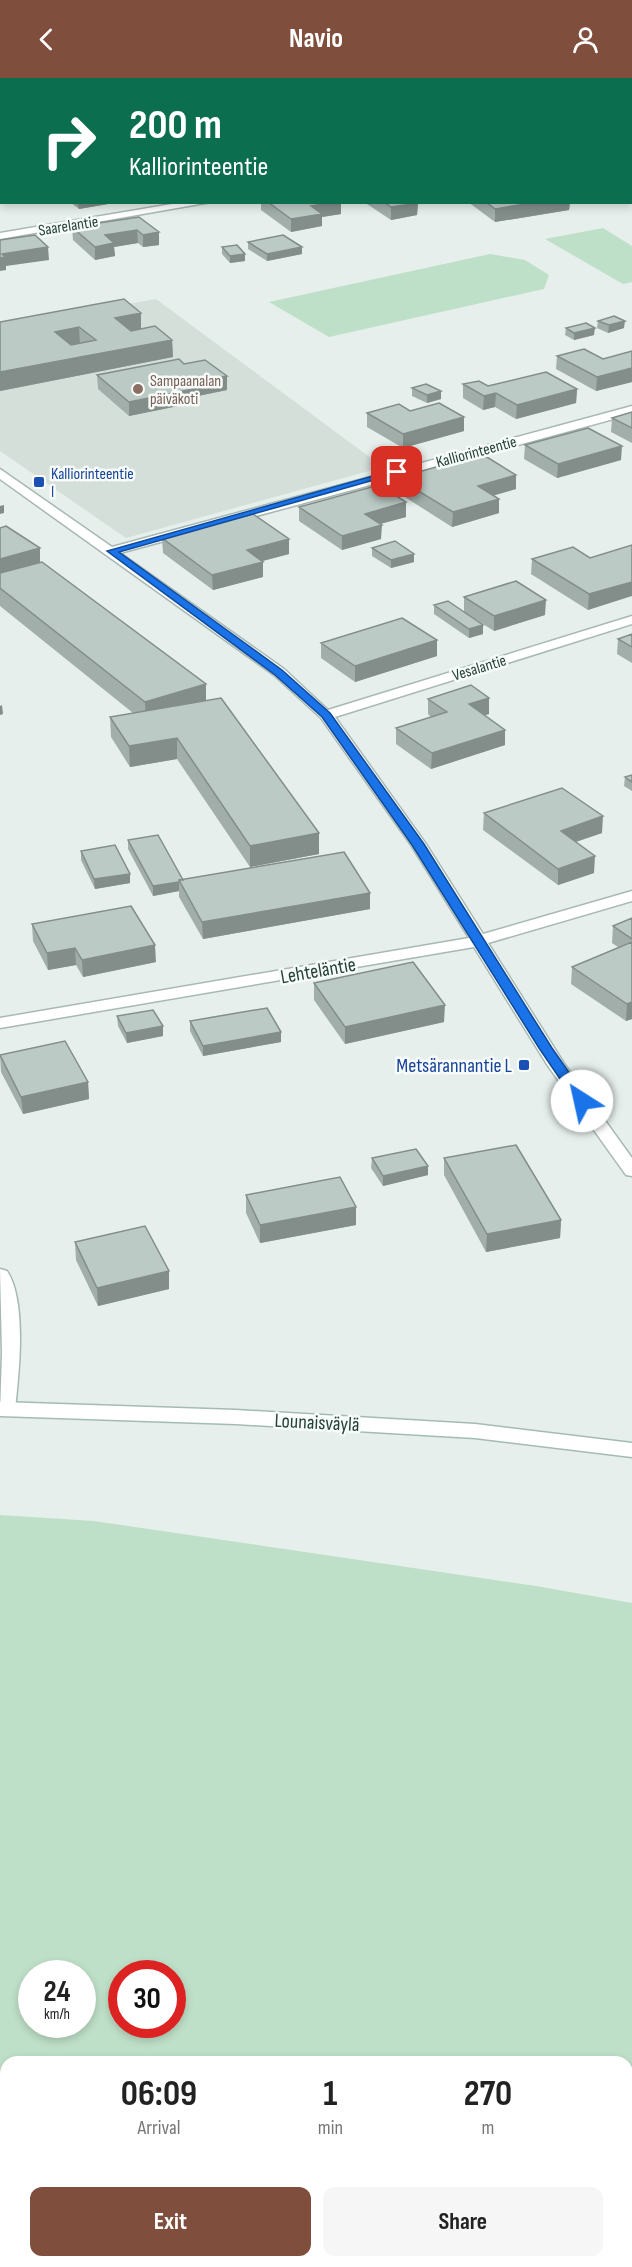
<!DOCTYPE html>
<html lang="en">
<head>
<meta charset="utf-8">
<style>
  body { margin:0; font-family:"Sofia Sans Condensed",sans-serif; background:#f6f6f6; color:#222; height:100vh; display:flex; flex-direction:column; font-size:22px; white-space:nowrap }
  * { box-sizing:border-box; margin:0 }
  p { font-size:20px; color:#767676 }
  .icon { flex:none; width:33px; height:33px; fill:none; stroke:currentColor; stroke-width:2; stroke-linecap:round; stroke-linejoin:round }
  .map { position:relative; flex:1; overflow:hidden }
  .side { position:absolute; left:0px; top:1978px; width:633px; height:212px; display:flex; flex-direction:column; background:#fff; border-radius:18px 18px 0 0; box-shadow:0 3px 9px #0003 }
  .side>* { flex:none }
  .hud { position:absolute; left:0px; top:0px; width:633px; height:126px; box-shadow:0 3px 9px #0003; background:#0b6e4f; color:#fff; overflow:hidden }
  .speed { position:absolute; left:18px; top:1882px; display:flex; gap:12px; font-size:30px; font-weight:700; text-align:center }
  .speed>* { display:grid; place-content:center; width:78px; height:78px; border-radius:50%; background:#fff; box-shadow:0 3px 9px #0003; line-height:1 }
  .speed small { font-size:15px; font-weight:400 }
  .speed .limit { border:9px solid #d22; background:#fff; color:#111 }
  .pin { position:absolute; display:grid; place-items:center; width:51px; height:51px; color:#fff; margin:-26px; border-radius:12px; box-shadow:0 3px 9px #0006 }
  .me { position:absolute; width:66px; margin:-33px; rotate:325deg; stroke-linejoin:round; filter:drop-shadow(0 0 4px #0008) }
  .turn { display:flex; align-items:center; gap:21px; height:126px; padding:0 30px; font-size:27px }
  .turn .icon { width:78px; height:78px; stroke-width:2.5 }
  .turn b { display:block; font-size:42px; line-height:51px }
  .eta { display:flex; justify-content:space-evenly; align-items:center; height:102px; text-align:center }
  .eta b { font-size:36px; font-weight:700; line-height:42px }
  .primary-button { display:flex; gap:12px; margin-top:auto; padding:12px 30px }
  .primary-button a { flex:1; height:69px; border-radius:12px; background:#804e3d; color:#fff; font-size:24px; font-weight:700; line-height:69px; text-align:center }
  .primary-button a+a { background:#f6f6f6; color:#222 }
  header { display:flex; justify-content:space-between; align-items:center; height:78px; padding:0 30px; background:#804e3d; color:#fff; font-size:27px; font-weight:700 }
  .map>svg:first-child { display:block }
  .built { fill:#d4dfda }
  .green { fill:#bfe0c8; fill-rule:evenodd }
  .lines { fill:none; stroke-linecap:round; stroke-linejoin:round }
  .street-casing { stroke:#a8b8b2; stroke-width:3 }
  .secondary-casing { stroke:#a4bbb3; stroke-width:3 }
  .street { fill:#fff; fill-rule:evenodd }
  .secondary { fill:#fff; fill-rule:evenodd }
  .wall { fill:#a1aea9 }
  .shaded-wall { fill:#838d89 }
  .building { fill:#bbcac4; stroke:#838d89; stroke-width:1.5; fill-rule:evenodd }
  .route { fill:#1a73e8; stroke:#114b97; stroke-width:1.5 }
  .education-dot { fill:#8d6e63; stroke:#f7fbf9; stroke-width:2 }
  .transit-dot { fill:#1a4fb4; stroke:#f7fbf9; stroke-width:2 }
  .labels { text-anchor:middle; stroke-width:5; stroke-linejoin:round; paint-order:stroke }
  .far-street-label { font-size:16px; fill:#24423a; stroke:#f7fbf9 }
  .far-education-label { font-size:16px; fill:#785e54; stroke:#f7fbf9; text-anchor:start }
  .far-transit-label { font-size:16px; fill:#164399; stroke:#f7fbf9; text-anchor:start }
  .street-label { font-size:20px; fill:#24423a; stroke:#f7fbf9 }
  .transit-label { font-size:20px; fill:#164399; stroke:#f7fbf9; text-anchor:end }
</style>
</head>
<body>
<header><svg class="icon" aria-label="back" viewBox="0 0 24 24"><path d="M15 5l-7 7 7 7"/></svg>Navio<svg class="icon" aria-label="person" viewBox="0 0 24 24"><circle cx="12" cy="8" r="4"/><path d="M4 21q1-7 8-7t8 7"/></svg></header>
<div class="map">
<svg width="632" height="2189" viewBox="0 0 632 2189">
  <rect width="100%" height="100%" fill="#e6efeb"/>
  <path class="built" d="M156,221l227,168 -257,71 -126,-87v-124z"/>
  <path class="green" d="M402,0h230v40v-38z
    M603,150l29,18v36l-9,2 -78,-45z
    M490,176l35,6 24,15 -5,14 -215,48 -60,-35z
    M0,1437l94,6 442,65 96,17v664h-632zM32,1896h50v51h-50zM122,1896h50v51h-50zM6,1984h621v200h-621z"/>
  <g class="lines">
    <g class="street-casing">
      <path id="street" d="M184,124h27l-211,37v-6z
        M632,328v8l-512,139 164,116 44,41 304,-94v8l-297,93 91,127 57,90 149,-43v10l-144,42 77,122 67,93v18l-6,-1 -78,-109 -74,-119 -474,81v-10l469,-80 -58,-93 -90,-127 -47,-43 -274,-196v-10l112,78z
        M0,1191l7,2c20,30 12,102 8,138l-3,5h-12l2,-61z"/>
    </g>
    <g class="secondary-casing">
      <path id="secondary" d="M0,1324l236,8 239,14 157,19v14l-157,-19 -239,-14 -236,-8z"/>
    </g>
    <use href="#street" class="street"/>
    <use href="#secondary" class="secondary"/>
  </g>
  <path class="wall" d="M243,0h37v2h-35z
    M70,124h50l-41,7z
    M261,124h80v12l-19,3v9l-31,6 -30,-22z
    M364,124l54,1 -1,12 -26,5z
    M468,124h102l-1,8 -74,12z
    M139,139l20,15v13l-16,2 -5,-4 -24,4 1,9 -20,4 -22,-20 -1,-13z
    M248,164l54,12 -35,7 -19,-12z
    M222,169l23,7v7l-15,2 -8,-9z
    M598,243l26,7 -16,5 -11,-5z
    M0,244l141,7 31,11 1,17 -173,34z
    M566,250l28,7 -20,5 -9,-5z
    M632,273v31l-36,9 -40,-22 1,-13 46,3z
    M184,286l43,26 -34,7v6l-64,13 -31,-27 -1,-14z
    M463,306l114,5 -1,14 -60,16 -21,-12 -12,3 -20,-12z
    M412,310l29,11 -14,4 -15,-7z
    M410,333l54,6v14l-61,17 -36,-21v-14z
    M632,334v31l-21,-11 1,-14z
    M525,367l96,15 -64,18 -33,-19z
    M397,400l119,11 -22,6 5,4v14l-47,14 -55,-35z
    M299,429l107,10 -26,7 1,15 -39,11 -43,-29z
    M0,450l40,20v14l166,122v16l113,133v21l-69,13 -73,-108 -47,8 -19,-30 -1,-20 23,-4 -133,-107z
    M162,460l127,1v15l-27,7 1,16 -50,13 -50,-37z
    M632,467l-44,65 -57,-36 1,-15 58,-1z
    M372,470l42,14 -23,6 -19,-12z
    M464,519l81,18 -51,16 -30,-19z
    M434,527l49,29 -14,4 -35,-24z
    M632,556v29l-15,-9 1,-15z
    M437,562v16l-82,26 -34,-24v-15z
    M489,620v16l-5,1 21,15v15l-74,24 -35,-25v-16l35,-11 -3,-3v-15z
    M632,697v16l-8,-5 1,-9z
    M484,735l118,20 -26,9 18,31 -36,12 -75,-55z
    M128,762l55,40 187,29 -167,30 -24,-42v-6l-26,5 -25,-47z
    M81,773l49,23v9l-35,6 -14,-29z
    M632,840v101l-6,2 -55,-37 1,-17 46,-20 -6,-4 1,-17z
    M32,846l124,38 -73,15 -7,-12 -28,5 -15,-29z
    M314,905l130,39 -99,22 -31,-44z
    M117,938l46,10v10l-36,7 -9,-17z
    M190,943l91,21 -78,14 -13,-25z
    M0,977l88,27 1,17 -66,15 -22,-42z
    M372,1080l56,17 -45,11 -12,-18z
    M444,1080l117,62 -1,18 -74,14 -42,-77z
    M246,1117l110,30 -96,18 -14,-30z
    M75,1164l94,29v18l-71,17 -22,-46z"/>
  <path class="shaded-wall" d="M144,0h26l-11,2h-15z
    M266,0h14v2h-24z
    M78,124h42l-41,7z
    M334,124h7v12l-19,3v9l-31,6v-13l20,-13z
    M538,124h32l-1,8 -74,12v-13z
    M418,125l-1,12 -26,5v-13z
    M137,152l1,13 -24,4 1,9 -20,4v-13l10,-12z
    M159,154v13l-16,2v-12z
    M48,169l1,13 -43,6v4l-6,1v-13l2,-4z
    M302,169v7l-35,7v-7z
    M245,176v7l-15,2v-7z
    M141,235v17l-25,5 -1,-17z
    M625,243l-1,7 -16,5 1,-8z
    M79,249l1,18 -24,4 -1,-17z
    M595,250l-1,7 -20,5v-7z
    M172,262l1,17 -173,34v-19z
    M632,290v14l-36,9 1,-14z
    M227,298v14l-34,7v6l-64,13v-14l58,-18z
    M577,311l-1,14 -60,16 1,-14z
    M441,313v8l-14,4v-8z
    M496,315l-1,14 -12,3 1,-14z
    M464,339v14l-61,17v-14z
    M622,368l-1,14 -64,18 1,-14z
    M516,397v14l-38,11v-14z
    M499,421v14l-47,14 1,-15z
    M406,424v15l-41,11v-14z
    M4,427v8l-4,1v-8z
    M382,447l-1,14 -39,11v-14z
    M289,461v15l-42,11v-15z
    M40,470v15l-40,11v-15z
    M414,476v8l-23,6v-8z
    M263,484v15l-50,13 -1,-15z
    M632,504v14l-44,14 1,-16z
    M546,522l-1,15 -51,16v-15z
    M483,547v9l-14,4v-9z
    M437,562v16l-82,26v-16z
    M206,606v21l-60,18 -1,-21z
    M489,620v16l-21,6 1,-16z
    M2,627l1,9 -3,1v-9z
    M505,652v15l-74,24 1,-16z
    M177,660v21l-47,8 -1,-21z
    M603,738l-1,17 -42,14 1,-16z
    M319,755v21l-69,13v-21z
    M595,778l-1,17 -36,12v-16z
    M130,796v9l-35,6 -1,-10z
    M179,804v9l-26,5v-10z
    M370,815v16l-167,30 -1,-17z
    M155,867l1,17 -73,15 -1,-17z
    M75,870l1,17 -28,5 -1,-17z
    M632,924v17l-6,2 1,-17z
    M445,927l-1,17 -99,22v-17z
    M163,948v10l-36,7 -1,-10z
    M281,954v10l-78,14v-10z
    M88,1004l1,17 -66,15 -2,-17z
    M428,1088v9l-45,11v-10z
    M356,1129v18l-96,18v-18z
    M561,1142l-1,18 -74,14 1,-18z
    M169,1193v18l-71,17 -1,-18z"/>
  <path class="building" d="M39,0h54l2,2 -63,-1z
    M0,44h2v10l-2,1z
    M0,94h2v13l-2,-2z
    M268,124h66l-23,4 11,8 -31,5z
    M384,124h33l1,1 -27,4z
    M486,124h52l-43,7z
    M139,139l20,15 -16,3 -6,-5 -32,5 9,8 -19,4 -23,-20z
    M35,157l13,12 -46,7 3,3 -5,1v-18z
    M283,157l19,12 -35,7 -19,-12z
    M237,167l8,9 -15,2 -8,-9z
    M124,221l17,14 -26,5 16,13 24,-5 17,14 -172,32v-50zM79,249l17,13 -25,5 -16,-13z
    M614,238l11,5 -16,4 -11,-4z
    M586,245l9,5 -21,5 -8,-5z
    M584,271l19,10 29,-8v17l-35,9 -40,-21z
    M179,281l5,5 21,-4 22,16 -40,8 6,5 -64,13 -32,-27z
    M546,294l31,17 -60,16 -21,-12 -12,3 -21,-12 16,-3 9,5z
    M426,306l15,7 -14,4 -15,-7z
    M439,325l25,14 -61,17 -36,-21 32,-9 11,7z
    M632,334v16l-20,-10z
    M588,350l34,18 -64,18 -33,-19z
    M482,376l34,21 -38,11 21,13 -46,13 -56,-34z
    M379,407l27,17 -41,12 17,11 -40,11 -43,-29z
    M253,436l36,25 -42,11 16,12 -51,13 -50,-37z
    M6,448l34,22 -40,11v-31z
    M395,463l19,13 -23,6 -19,-12z
    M632,467v37l-43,12 -57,-35 41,-12 17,11z
    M42,484l164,122 -61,18 -145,-114v-15z
    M516,503l30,19 -52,16 -30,-19z
    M448,523l35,24 -14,4 -35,-24z
    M402,540l35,22 -82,26 -34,-23z
    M632,556v13l-14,-8z
    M471,607l18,13 -20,6 36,26 -73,23 -36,-25 51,-16 -19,-13z
    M221,620l98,135 -69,13 -73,-108 -48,8 -19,-29z
    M632,697v7l-7,-5z
    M562,710l41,28 -42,15 34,25 -37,13 -74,-56z
    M158,757l25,45h-4v2l-26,4 -25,-46z
    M115,767l15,29 -36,5 -13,-28z
    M344,774l26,41 -168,29 -23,-42z
    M131,828l24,39 -73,15 -7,-12 -28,5 -15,-29z
    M632,840v21l-19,-13z
    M632,864v60l-5,2 -55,-37z
    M413,884l32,43 -100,22 -31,-44z
    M267,930l14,24 -78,14 -13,-25z
    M153,932l10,16 -37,7 -9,-17z
    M65,963l23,41 -67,15 -21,-42z
    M516,1067l45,75 -74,14 -43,-76z
    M416,1071l12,17 -45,10 -11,-18z
    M340,1099l16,30 -96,18 -14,-30z
    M145,1148l24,45 -72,17 -22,-46z"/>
  <path class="route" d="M394,392l8,2 -283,80 163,118 48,43 94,131 128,204 37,53 -2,3 -5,1 -7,-4 -36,-53 -127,-203 -90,-128 -47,-42 -168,-124z"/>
  <circle class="education-dot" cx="138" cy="311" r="6"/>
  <g class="transit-dot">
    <rect x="33" y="398" width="12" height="12" rx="3"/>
    <rect x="518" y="981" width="12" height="12" rx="3"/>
  </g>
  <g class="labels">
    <g class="far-street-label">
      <text transform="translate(68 147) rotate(-9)" y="6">Saarelantie</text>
      <text transform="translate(476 373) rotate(-15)" y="6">Kalliorinteentie</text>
      <text transform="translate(479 589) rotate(-17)" y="6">Vesalantie</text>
    </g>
    <g class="far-education-label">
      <text x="150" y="308">Sampaanalan<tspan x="150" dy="18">päiväkoti</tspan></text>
    </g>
    <g class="far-transit-label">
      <text x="51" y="401">Kalliorinteentie<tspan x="51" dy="18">I</tspan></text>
    </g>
    <g class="street-label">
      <text transform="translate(318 892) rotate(-10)" y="7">Lehteläntie</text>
      <text transform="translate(317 1344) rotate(3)" y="7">Lounaisväylä</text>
    </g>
    <g class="transit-label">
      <text x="512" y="994">Metsärannantie L</text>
    </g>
  </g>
</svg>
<div class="speed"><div>24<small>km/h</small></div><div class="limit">30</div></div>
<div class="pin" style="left:397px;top:394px;background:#d93025"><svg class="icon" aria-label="arrive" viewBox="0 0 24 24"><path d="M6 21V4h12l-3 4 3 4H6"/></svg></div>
<svg class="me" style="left:582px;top:1023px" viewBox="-20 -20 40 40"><circle r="19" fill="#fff"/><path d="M0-13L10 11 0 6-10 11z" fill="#1a73e8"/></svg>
<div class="hud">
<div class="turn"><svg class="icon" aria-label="right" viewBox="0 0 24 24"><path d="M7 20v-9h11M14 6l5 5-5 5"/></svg><div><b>200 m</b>Kalliorinteentie</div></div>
</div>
<section class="side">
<div class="eta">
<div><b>06:09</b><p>Arrival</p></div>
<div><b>1</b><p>min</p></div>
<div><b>270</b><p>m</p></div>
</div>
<div class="primary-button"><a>Exit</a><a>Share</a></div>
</section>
</div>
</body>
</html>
